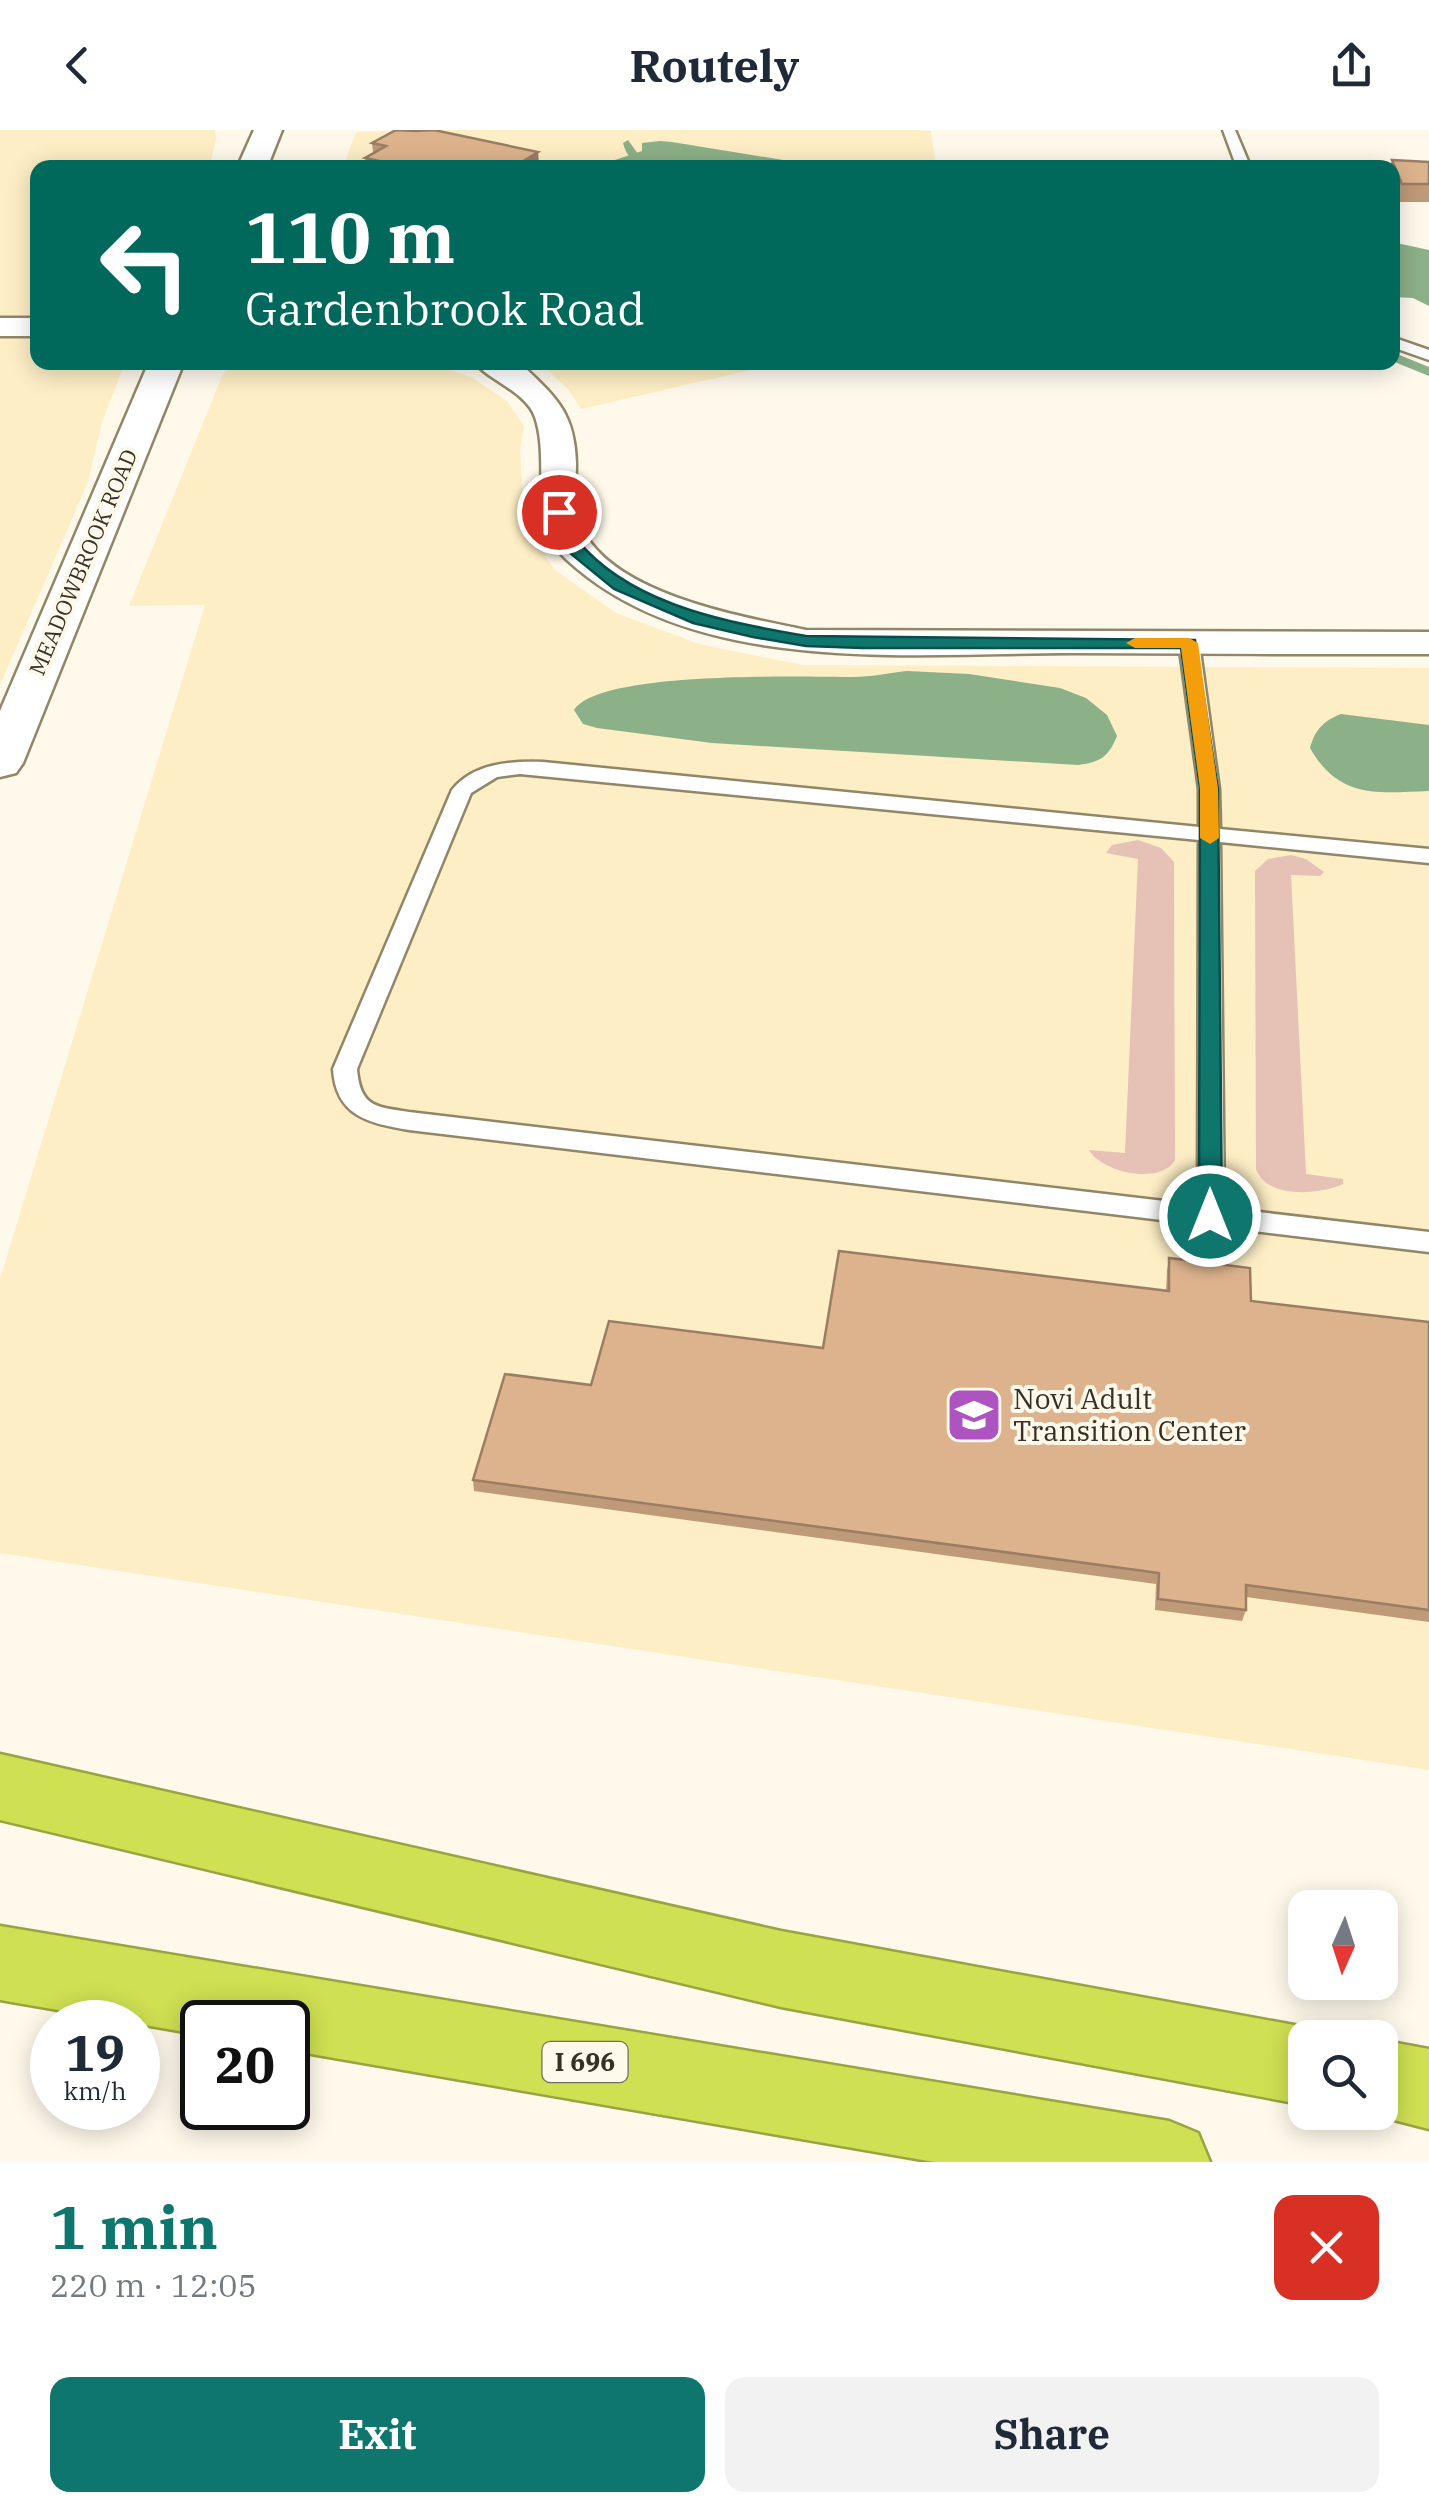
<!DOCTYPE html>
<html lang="en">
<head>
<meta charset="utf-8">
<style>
  body { margin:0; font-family:"IBM Plex Serif",serif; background:#f2f2f3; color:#1f2937; height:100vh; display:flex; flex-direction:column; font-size:38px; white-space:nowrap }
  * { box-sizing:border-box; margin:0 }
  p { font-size:32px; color:#747a83 }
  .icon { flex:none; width:55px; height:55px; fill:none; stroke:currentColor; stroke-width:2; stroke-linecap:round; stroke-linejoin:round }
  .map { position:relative; height:2032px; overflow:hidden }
  .drawer { display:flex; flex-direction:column; background:#fff; flex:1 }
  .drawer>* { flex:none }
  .banner { position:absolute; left:30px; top:30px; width:1370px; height:210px; border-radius:20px; box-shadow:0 5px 25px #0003; background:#00695c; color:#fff; overflow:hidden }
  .needle { width:65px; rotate:183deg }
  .buttons { position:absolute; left:1288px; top:1760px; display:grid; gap:20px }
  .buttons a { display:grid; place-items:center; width:110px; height:110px; border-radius:20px; background:#fff; box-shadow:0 5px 25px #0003; font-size:50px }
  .speed { position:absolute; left:30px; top:1870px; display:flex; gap:20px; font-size:50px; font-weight:700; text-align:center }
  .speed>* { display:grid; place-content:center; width:130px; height:130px; border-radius:50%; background:#fff; box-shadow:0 5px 25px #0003; line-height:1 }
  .speed small { font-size:25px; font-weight:400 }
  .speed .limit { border:5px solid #111; border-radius:15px; background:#fff; color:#111 }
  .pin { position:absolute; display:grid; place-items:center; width:85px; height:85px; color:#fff; margin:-42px; border:5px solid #fff; border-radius:50%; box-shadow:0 2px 10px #0007 }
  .me { position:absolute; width:110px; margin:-55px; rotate:0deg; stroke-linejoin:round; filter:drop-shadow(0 0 8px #0008) }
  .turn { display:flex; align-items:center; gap:35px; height:210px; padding:0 50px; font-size:45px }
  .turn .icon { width:130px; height:130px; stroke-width:2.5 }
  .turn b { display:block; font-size:70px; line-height:85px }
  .round { display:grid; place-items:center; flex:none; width:105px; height:105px; border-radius:20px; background:#f2f2f3 }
  .head { display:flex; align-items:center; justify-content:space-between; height:170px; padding:0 50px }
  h1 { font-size:60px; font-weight:800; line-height:75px; color:#0f766e }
  .action { display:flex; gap:20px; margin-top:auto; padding:20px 50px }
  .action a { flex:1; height:115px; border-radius:20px; background:#0f766e; color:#fff; font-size:40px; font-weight:800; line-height:115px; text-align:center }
  .action a+a { background:#f2f2f3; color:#1f2937 }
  header { display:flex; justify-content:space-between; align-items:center; height:130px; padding:0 50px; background:#fff; font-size:45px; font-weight:800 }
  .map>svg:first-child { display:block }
  .built { fill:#fdeec5 }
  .green { fill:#e6c1b5 }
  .water { fill:#8cb087 }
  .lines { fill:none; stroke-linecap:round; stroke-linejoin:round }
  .stream { fill:#8cb087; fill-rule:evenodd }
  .service-casing { stroke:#918667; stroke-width:5 }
  .minor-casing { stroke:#918667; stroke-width:5 }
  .tertiary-casing { stroke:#918667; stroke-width:5 }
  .motorway-casing { stroke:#99a342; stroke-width:5 }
  .service { fill:#fff; fill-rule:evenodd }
  .minor { fill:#fff; fill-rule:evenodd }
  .tertiary { fill:#fff; fill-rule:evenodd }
  .motorway { fill:#cfe052; fill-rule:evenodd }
  .wall { fill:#be9a79 }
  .shaded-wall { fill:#9b7d63 }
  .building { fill:#ddb38d; stroke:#9b7d63; stroke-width:2.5 }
  .route { fill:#0f766e; stroke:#0a4d48; stroke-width:2.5 }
  .slow { fill:#f59e0b }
  .labels { text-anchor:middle; stroke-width:8; stroke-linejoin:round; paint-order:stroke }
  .far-street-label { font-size:22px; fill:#363124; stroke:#fef9eb }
  .shield { fill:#fef9eb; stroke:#726d60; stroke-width:2.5 }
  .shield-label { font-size:25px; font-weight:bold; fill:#363124 }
  .poi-label { font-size:28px; fill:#363124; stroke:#fef9eb; text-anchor:start }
</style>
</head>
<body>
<header><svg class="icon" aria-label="back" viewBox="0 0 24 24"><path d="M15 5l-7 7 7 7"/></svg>Routely<svg class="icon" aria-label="share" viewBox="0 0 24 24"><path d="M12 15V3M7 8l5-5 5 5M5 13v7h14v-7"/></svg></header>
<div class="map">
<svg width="1429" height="2032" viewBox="0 0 1429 2032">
  <rect width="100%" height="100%" fill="#fef9eb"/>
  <path class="built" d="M0,0h215l1,9 -6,28 -172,1v194l87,1 -23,59 -14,60 -88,203z
    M414,0h504l13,1 5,36 -593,1 13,-36z
    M962,232l1,8 -208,-1 -174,40 -13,-20 -28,-26z
    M233,233h198l42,15 34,23 17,25 -4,24 4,74 31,46 61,43 83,31 104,21 626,3v1102l-1429,-217v-274l205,-674 -76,1 93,-230z"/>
  <path class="green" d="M1138,710l23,8 13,14 1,298c-15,26 -74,12 -86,-10l36,3 13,-294 -32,-6 6,-8z
    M1291,725l15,4 18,13 -4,4 -29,-1 15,299 37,5v5c-23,11 -77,15 -87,-15l-1,-298 13,-12z"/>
  <path class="water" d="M660,11l12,1 154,25h-232l48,-16v-8z
    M1392,112l37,8v56l-16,-8 -20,-1z
    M907,541l62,3 91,14 26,10 21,17 10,21c-9,22 -17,26 -39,29l-366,-22 -115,-15 -14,-4 -9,-14c25,-40 230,-33 279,-33 18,0 36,-4 54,-6z
    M1341,584l88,11v66c-52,2 -90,8 -119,-43 5,-18 13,-27 31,-34z"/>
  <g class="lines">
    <path class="stream" d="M628,10l13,18 34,10c-23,0 -45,2 -52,-25z
      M1392,222l37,15v9l-37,-15z"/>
    <g class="service-casing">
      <path id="service" d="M1223,0h12l16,38h-14z
        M1392,207l37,13v10l-37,-13z
        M1189,507l10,6 20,146 1,40 209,20v14l-209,-21 4,366 205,24v20l-1020,-122c-41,-7 -73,-14 -76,-61l119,-279c22,-27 58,-29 91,-28l656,65v-38l-20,-146zM520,644l679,66 -1,365 -789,-93c-33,-5 -49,-5 -52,-43l114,-276 26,-16z"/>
    </g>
    <g class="minor-casing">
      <path id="minor" d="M0,188h38v18h-38z
        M475,232h41l7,4c34,32 52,48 53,98 0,15 -2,32 0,46 15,82 164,106 230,120l623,2v22c-118,0 -237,0 -355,-1 -161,0 -379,25 -507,-93 -41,-37 -16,-97 -32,-143 -9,-26 -48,-37 -60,-55z"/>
    </g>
    <g class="tertiary-casing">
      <path id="tertiary" d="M254,0h28l-15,38h-30z
        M149,232h35l-161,401 -7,10 -16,4v-66z"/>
    </g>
    <g class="motorway-casing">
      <path id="motorway" d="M0,1624l781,177 524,96 26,11h-26v67l-524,-98 -781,-187z
        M0,1796l1169,195 29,12 12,29h-276l-646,-112v-28h-86v13l-202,-35z
        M1380,1910l49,9v80l-66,-17h17z"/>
    </g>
    <use href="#service" class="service"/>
    <use href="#minor" class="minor"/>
    <use href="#tertiary" class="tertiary"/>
    <use href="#motorway" class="motorway"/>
  </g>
  <path class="wall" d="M372,13l166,9 1,16h-172l-2,-10 8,-5z
    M1392,30l37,2v40h-31l-6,-14v-20h-2z
    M1169,1128l82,43 178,21v300l-183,-25v13l-4,11 -87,-11 1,-26 -682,-93 -1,-11 118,-95 575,-94 1,-21z"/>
  <path class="shaded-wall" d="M538,22l1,16h-21l-1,-3z"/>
  <path class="building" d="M396,0l20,1 18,-1 104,22 -21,13 13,3h-157l11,-6 -19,-4 21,-12 -14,-3z
    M1392,30l37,2v22h-27z
    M839,1121l330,40v-33l81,10 1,33 178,21v288l-183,-25v25l-88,-11 1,-26 -686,-93 32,-106 86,11 18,-64 214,27z"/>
  <path class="route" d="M553,379h12c7,12 11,31 21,41 55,57 145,73 220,86l389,4 23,149 4,427 -3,6 -9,2 -11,-8 1,-427 -19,-141h-319l-56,-2 -53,-9 -60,-14 -79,-34 -44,-36 -19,-41z"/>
  <path class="slow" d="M1189,508l9,5 20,146 1,49 -9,6 -10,-6v-49l-19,-141h-46l-9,-5 9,-5z"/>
  <defs>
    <g id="school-square" transform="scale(2.875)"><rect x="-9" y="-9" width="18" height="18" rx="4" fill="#ae54c0" stroke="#fef9eb"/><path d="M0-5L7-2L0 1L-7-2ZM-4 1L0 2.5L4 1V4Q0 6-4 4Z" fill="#fff"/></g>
  </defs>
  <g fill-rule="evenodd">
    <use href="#school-square" x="974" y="1285"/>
  </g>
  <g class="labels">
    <g class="far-street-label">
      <text transform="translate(83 432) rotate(-67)" y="8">MEADOWBROOK ROAD</text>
    </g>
    <rect class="shield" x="542.5" y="1912" width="85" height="40" rx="8"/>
    <g class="shield-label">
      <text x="585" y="1941">I 696</text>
    </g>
    <g class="poi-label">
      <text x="1013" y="1279">Novi Adult<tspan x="1013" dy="32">Transition Center</tspan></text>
    </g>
  </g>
</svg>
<div class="buttons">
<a><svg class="needle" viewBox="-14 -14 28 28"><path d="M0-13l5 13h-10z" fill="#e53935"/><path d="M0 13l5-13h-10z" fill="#747a83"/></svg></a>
<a><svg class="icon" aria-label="search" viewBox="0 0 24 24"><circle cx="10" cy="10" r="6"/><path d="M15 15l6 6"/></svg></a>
</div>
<div class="speed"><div>19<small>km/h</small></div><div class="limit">20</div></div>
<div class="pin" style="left:559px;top:382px;background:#d93025"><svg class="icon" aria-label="arrive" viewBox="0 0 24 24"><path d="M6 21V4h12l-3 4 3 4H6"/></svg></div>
<svg class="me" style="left:1210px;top:1086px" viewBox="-20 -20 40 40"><circle r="17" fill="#0f766e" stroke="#fff" stroke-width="3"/><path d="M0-11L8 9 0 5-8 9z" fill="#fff"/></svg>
<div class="banner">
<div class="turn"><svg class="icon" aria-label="left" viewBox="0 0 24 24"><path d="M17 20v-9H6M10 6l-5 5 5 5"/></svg><div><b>110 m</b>Gardenbrook Road</div></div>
</div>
</div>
<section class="drawer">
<div class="head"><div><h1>1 min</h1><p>220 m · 12:05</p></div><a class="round" style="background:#d93025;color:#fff"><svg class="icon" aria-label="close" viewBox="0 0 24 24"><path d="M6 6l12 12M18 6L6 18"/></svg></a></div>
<div class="action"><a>Exit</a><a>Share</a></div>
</section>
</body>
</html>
